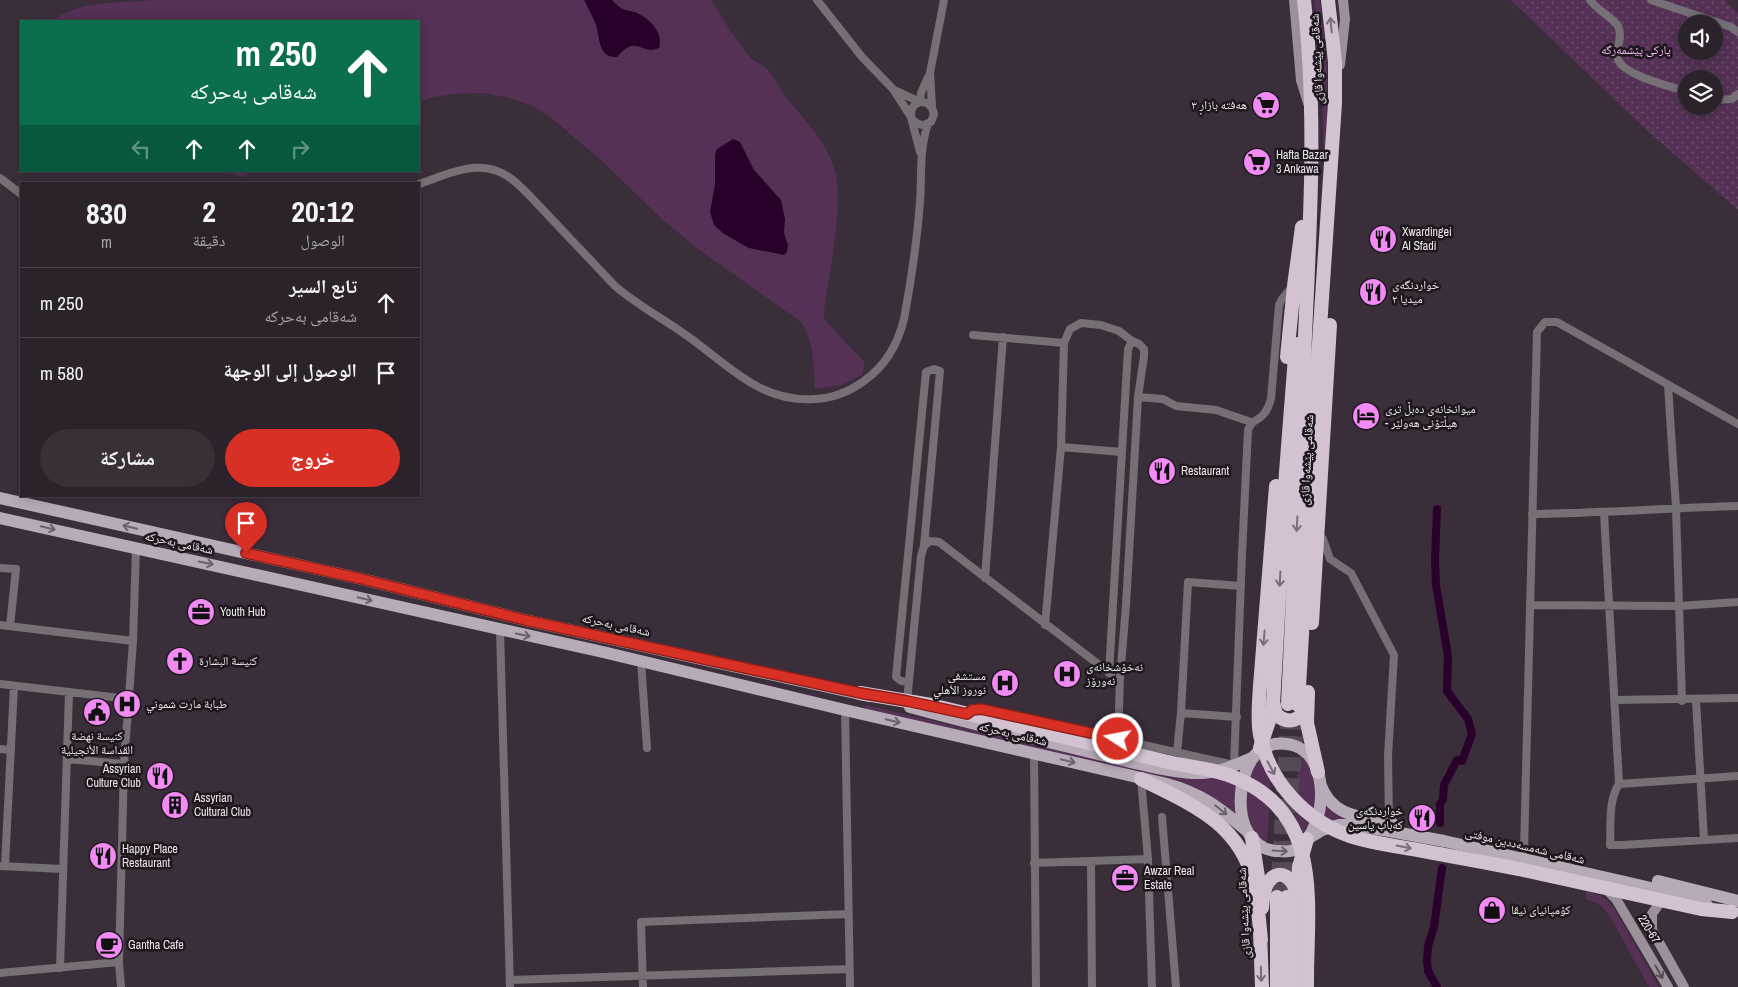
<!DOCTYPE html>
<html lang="ar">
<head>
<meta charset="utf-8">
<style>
  body { margin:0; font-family:"Archivo Narrow","Noto Naskh Arabic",sans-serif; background:#382f38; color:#f1f3f6; direction:rtl; height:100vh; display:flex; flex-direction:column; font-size:19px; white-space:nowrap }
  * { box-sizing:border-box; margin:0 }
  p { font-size:16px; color:#a6a4a9 }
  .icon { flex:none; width:28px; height:28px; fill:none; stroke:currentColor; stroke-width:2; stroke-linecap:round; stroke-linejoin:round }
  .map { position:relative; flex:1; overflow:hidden; direction:ltr }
  .side { position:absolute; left:20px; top:182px; width:400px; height:315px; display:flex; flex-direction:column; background:#2c222c; border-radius:0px; box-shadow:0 2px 12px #0003,0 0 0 1px #483f48; direction:rtl }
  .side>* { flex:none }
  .top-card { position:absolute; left:20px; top:20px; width:400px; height:152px; border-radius:0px; box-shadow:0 2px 12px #0003,0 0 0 1px #483f48; direction:rtl; background:#0b6e4f; color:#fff; overflow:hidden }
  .fabs { position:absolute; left:1678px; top:15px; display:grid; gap:10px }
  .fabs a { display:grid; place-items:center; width:45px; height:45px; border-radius:50%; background:#2c222c; box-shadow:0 2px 12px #0003,0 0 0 1px #483f48; font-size:25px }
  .pin { position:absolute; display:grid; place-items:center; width:42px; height:42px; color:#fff; margin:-51px -21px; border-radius:50% 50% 50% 0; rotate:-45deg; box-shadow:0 0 5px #0007 }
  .pin .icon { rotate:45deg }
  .me { position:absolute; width:55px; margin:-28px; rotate:281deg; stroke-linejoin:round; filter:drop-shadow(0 0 4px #0008) }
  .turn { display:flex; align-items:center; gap:18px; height:105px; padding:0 20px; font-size:22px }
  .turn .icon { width:65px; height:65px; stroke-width:2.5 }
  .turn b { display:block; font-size:35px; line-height:42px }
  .lanes { display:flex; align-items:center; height:48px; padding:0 20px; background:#0003; justify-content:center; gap:25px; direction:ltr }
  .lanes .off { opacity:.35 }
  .eta { display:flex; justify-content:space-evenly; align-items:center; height:85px; text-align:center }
  .eta b { font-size:30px; font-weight:700; line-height:35px }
  .cta { display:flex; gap:10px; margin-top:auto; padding:10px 20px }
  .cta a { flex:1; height:58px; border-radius:30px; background:#d93025; color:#fff; font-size:20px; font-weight:700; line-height:58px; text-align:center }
  .cta a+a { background:#382f38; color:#f1f3f6 }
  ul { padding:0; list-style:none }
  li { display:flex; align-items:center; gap:15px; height:70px; padding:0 20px; border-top:1px solid #483f48 }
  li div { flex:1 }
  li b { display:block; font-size:19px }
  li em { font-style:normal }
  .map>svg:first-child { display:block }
  .grass { fill:#543155 }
  .park { fill:url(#park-dots); fill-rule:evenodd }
  .water { fill:#29022b }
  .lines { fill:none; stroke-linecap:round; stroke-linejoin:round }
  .canal { stroke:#29022b; stroke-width:8 }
  .highway-tunnel { stroke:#564956; stroke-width:14; stroke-dasharray:14 7; stroke-linecap:butt }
  .street { stroke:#766f76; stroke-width:8 }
  .secondary { stroke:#9c919b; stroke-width:10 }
  .primary { stroke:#b8abb8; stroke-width:12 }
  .highway { stroke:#d3c2d2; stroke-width:14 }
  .highway-bridge { stroke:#d3c2d2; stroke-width:14 }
  .oneway { stroke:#786d78 }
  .oneway2 { stroke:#6b626b }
  .oneway3 { stroke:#574e56 }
  .route-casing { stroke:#8d1f18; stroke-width:12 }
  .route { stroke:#d93025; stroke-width:9 }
  .labels { text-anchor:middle; stroke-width:5; stroke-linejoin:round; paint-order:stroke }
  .park-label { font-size:12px; fill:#fdb8fd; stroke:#1e181e }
  .street-label { font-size:12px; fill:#eee5ed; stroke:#1e181e }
  .poi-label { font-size:12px; fill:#eee5ed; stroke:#1e181e; text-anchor:start }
</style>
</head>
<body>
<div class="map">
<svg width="1738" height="987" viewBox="0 0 1738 987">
  <defs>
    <pattern id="park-dots" width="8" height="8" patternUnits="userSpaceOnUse" patternTransform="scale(1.25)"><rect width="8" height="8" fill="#543155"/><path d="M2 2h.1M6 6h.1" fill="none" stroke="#6d4f6e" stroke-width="1.8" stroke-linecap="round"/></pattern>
  </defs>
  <rect width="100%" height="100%" fill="#3b2e3b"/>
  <path class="grass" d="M153,0h558c12,19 24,39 39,57 5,5 13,8 18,13 8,9 12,20 19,29 18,21 38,41 47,68 11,34 -5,107 -10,144v8l41,44 -3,12 -20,10 -27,4c-1,-23 -1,-49 -15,-68l-102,-72 -34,-28 -63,-61 -52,-44 -16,-10 -24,-8 -25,-5 -31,1 -24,4 -10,5v-82h-367c26,-21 69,-18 101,-21z
    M1314,0h6l7,66v72l-3,31 -3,-106z
    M219,171h35l-11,6z
    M865,705l200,46 176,14c-6,19 -8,34 -3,53 -20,-19 -34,-28 -59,-37l-315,-71z
    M1273,747l-6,97 -14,-13 -7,-24 3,-30 8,-19z
    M1299,753c26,19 19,73 -7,91z
    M1325,803l27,15 -32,10z
    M1586,891c13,3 21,7 28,17l45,79h-10l-41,-74 -9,-9 -13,-5z"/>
  <path class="park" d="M1511,0h213l14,13v197l-95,-83zM1686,24h28v27h-28zM1686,79h28v27h-28z"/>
  <path class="water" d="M584,0h28c3,3 6,6 9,8 5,3 11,3 16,5 13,6 27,20 22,35 -19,8 -21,-15 -42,9 -19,1 -17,-19 -21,-32 -3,-8 -8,-17 -12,-25z
    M733,139l7,3 14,28 27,30 4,19 -1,14 4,12 -1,7 -3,3 -35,-7 -25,-14 -10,-9 -4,-13 5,-28v-29l2,-6z"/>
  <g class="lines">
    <path class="canal" d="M1437,509l-2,51 1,25 12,71 -1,35 21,28 4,15 -10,27 -5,-1 -13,25 -1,14 -3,5v19
      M1437,987l-9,-16 -1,-11 1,-14 6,-19 8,-59"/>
    <path class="highway-tunnel" d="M1277,897l11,-193
      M1287,897l2,-65 9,-124"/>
    <path class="street" d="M817,0l45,57 31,32 18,28c3,6 7,8 13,8l7,-3 3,-8c-3,-18 -25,-15 -23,3l9,35
      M1590,0c7,10 21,16 28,26 5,9 -1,21 -1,30 1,18 54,31 69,35
      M1651,0l80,27 7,5
      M894,90l26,12 1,-9 7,-16
      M1714,100l18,-1 6,-5
      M932,106l-2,-33 14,-73
      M0,178l21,16
      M419,184c24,-8 53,-23 78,-13 12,4 22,14 31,23l87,92c21,18 45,31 68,47 43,29 75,70 132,66 18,-1 34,-7 49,-18 21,-15 34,-37 40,-62 7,-38 13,-78 16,-117 2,-26 -1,-53 8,-78
      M973,335l91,8 -3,104 -16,178
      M1064,343l6,-14 11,-6 20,2 18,6 13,10
      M1668,385l8,123 6,193
      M1138,397l25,2 13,7 40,4 35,12
      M1061,447l61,5
      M1604,513l15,271c-11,17 -8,41 -9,61h12l116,-7
      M1532,514c69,-1 137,-6 206,-8
      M1319,534l4,5 7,20 21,14 43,82 -6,101 1,67
      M0,568l16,1 -6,57
      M985,578l18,-241
      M1530,605l149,1 59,-4
      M0,625l133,16
      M500,630l10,357
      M641,661l6,87
      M1109,673l19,-324 4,-8 7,3 5,5v7l-6,41 -12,208 -6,73 -2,61
      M909,682l-8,-1 -5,-4 30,-305 8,-3 6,2 -16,175
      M0,684l129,15
      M1614,700l124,-2
      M1696,700l8,140
      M907,701l14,-145 3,-10 6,-5 9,1 172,132
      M845,710l5,277
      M970,711l11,-2 253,56 8,-211 6,-124c5,-11 8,-8 15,-15 5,-5 6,-10 8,-16l8,-94 3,-6 10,-12
      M1181,713l56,4
      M0,749l11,1
      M1177,752l4,-39 7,-131 53,4
      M1034,753l2,234
      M67,759l57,5
      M1141,779l7,80 4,128
      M1619,784l119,-8
      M1162,817l14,170
      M1524,851l13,-519 8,-10h12l181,102
      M1091,861l1,126
      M1034,863l114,-4
      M0,866l63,3
      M5,866l9,-180
      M60,968l9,-276
      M0,973l119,-11
      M510,980l340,-11
      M121,987l-2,-25 5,-198 9,-123 3,-93
      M643,987l-2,-65 208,-8"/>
    <path class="secondary" d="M1294,0l7,80 7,23
      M1340,65l5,-46 -2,-19
      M1605,888l11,11 52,88
      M1661,901l-9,13v16l32,57"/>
    <path class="primary" d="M0,498l362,81 163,41 344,76
      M0,518l603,134 242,58 322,74c34,9 54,25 80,47
      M910,707c62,17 125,32 188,47 30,7 76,20 105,19 18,-1 35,-9 51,-16
      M1274,744c49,-6 56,54 38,87 -3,5 -6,12 -11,16 -6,4 -14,5 -22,4 -7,0 -15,-2 -21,-7 -24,-19 -21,-65 -4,-88 5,-6 12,-9 20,-12z
      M1320,783c11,34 41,34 72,40
      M1307,839l15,-9 17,-5h17l88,16 181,41 39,9 43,14
      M1658,881l80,20"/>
    <path class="highway" d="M1287,357l7,-71 8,-59
      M1312,623l18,-298
      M1260,686l16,-200
      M1308,692l-1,31 11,49
      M860,693l71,12 237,57
      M1273,702l3,12c12,12 27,6 30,-9
      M1288,704c6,-130 13,-261 18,-391 5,-105 10,-209 -2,-313
      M1298,705l18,-317 19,-285v-41l-7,-62
      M1260,748l10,-30 3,-13 13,-233 10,-128
      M1141,779c50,25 99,44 113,104 4,19 5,38 7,57
      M1252,838l6,39
      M1519,869l182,40 31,3
      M1287,897v90
      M1262,908c1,-8 1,-20 7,-27 11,-14 25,-2 27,12
      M1260,931l2,56
      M1277,987v-90
      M1298,987v-105l1,-15 8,-28"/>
    <path class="highway-bridge" d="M1260,686c-1,17 -3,33 0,49 9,47 46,86 90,101 22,7 45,10 68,14 33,6 67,13 101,19
      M1168,762c23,5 49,7 70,17 88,37 68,131 69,208"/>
  </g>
  <defs><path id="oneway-shaft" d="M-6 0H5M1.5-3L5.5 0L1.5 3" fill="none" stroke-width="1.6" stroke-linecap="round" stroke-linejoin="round" transform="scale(1.25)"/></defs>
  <g class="oneway">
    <use href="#oneway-shaft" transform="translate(1331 25) rotate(-96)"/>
    <use href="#oneway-shaft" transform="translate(1297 524) rotate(93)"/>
    <use href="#oneway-shaft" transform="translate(1280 579) rotate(93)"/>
    <use href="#oneway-shaft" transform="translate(1264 638) rotate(95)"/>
    <use href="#oneway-shaft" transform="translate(1271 768) rotate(62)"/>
    <use href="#oneway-shaft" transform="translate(1404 847) rotate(11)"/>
    <use href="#oneway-shaft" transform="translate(1261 974) rotate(89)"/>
  </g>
  <g class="oneway2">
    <use href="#oneway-shaft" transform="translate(130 527) rotate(-167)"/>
    <use href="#oneway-shaft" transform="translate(48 528) rotate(13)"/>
    <use href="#oneway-shaft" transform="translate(206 563) rotate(12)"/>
    <use href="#oneway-shaft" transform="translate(365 599) rotate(13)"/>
    <use href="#oneway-shaft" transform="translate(523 635) rotate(12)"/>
    <use href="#oneway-shaft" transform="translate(893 721) rotate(13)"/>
    <use href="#oneway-shaft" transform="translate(1068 761) rotate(13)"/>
    <use href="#oneway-shaft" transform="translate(1221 810) rotate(39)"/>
    <use href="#oneway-shaft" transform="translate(1280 851) rotate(3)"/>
  </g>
  <use class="oneway3" href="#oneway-shaft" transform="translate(1659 972) rotate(61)"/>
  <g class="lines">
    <g class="route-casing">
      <path id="route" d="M246,553l116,26 163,41 335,73 47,8 60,13 5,-4 9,-1 137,30"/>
    </g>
    <use href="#route" class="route"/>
  </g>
  <defs>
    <g id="supermarket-disc" transform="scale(1.4375)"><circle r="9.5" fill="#f28af3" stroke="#1e181e"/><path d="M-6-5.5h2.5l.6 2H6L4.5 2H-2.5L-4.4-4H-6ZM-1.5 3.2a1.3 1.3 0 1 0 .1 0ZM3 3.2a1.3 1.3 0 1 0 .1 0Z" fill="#111"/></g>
    <g id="restaurant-disc" transform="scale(1.4375)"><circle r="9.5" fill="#f28af3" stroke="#1e181e"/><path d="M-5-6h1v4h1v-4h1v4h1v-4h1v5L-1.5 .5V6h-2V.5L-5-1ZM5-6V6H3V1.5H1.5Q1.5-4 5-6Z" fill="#111"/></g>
    <g id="hotel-disc" transform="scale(1.4375)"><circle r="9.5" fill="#f28af3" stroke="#1e181e"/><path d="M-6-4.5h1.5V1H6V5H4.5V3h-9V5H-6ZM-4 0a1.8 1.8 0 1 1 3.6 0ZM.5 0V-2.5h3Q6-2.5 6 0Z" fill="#111"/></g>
    <g id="office-disc" transform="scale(1.4375)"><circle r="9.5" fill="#f28af3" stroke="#1e181e"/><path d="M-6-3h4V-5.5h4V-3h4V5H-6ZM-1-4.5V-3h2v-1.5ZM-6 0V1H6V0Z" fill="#111"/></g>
    <g id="church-disc" transform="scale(1.4375)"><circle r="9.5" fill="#f28af3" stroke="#1e181e"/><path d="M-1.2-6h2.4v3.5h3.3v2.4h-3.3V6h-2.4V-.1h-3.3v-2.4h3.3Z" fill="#111"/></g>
    <g id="hospital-disc" transform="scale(1.4375)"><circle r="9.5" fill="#f28af3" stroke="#1e181e"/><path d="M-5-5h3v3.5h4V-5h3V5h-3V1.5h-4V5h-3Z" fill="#111"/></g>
    <g id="civic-disc" transform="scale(1.4375)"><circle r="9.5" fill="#f28af3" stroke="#1e181e"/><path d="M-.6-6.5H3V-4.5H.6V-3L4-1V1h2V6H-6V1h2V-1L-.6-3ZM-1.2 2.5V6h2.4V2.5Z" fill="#111"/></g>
    <g id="building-disc" transform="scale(1.4375)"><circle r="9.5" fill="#f28af3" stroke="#1e181e"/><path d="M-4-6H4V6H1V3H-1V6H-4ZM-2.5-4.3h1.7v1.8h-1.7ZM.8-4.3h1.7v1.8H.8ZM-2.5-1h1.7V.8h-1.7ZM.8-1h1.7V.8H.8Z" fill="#111"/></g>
    <g id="shop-disc" transform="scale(1.4375)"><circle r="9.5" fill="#f28af3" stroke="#1e181e"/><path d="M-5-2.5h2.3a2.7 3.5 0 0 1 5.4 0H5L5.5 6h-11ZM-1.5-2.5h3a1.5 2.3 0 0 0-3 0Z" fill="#111"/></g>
    <g id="cafe-disc" transform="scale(1.4375)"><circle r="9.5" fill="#f28af3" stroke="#1e181e"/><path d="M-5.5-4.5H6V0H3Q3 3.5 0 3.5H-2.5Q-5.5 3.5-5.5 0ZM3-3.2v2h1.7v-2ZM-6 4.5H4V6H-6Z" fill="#111"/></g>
  </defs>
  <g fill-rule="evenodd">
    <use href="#supermarket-disc" x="1266" y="105"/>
    <use href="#supermarket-disc" x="1257" y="162"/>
    <use href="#restaurant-disc" x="1383" y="239"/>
    <use href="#restaurant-disc" x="1373" y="292"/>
    <use href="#hotel-disc" x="1366" y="416"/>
    <use href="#restaurant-disc" x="1162" y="471"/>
    <use href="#office-disc" x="201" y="612"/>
    <use href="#church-disc" x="180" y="661"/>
    <use href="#hospital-disc" x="1067" y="674"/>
    <use href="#hospital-disc" x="1005" y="683"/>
    <use href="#hospital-disc" x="127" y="704"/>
    <use href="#civic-disc" x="97" y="712"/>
    <use href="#restaurant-disc" x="160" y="776"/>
    <use href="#building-disc" x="175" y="805"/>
    <use href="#restaurant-disc" x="1422" y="818"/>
    <use href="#restaurant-disc" x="103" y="856"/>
    <use href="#office-disc" x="1125" y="878"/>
    <use href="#shop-disc" x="1492" y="910"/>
    <use href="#cafe-disc" x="109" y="945"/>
  </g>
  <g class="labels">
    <g class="park-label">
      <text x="1636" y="54">پارکی پێشمەرگە</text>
    </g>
    <g class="street-label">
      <text transform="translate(1317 59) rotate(-93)" y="4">شەقامی پێشەوا قازی</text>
      <text transform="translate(1307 460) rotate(-87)" y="4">شەقامی پێشەوا قازی</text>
      <text transform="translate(179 543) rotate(12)" y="4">شەقامی بەحرکە</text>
      <text transform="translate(616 625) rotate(12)" y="4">شەقامی بەحرکە</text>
      <text transform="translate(1013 734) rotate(13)" y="4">شەقامی بەحرکە</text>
      <text transform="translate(1525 846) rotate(13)" y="4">شەقامی شەمسەددین موفتی</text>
      <text transform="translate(1244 913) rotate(-93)" y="4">شەقامی پێشەوا قازی</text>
      <text transform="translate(1649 929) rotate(59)" y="4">220-67</text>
    </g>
    <g class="poi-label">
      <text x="1247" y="109" text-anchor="end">هەفتە بازاڕ ٣</text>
      <text x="1276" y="159">Hafta Bazar<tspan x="1276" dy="14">3 Ankawa</tspan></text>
      <text x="1402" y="236">Xwardingei<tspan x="1402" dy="14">Al Sfadi</tspan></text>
      <text x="1392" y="289">خواردنگەی<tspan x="1392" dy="14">میدیا ٢</tspan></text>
      <text x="1385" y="413">میوانخانەی دەبڵ تری<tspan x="1385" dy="14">- هیڵتۆنی هەولێر</tspan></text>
      <text x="1181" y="475">Restaurant</text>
      <text x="220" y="616">Youth Hub</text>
      <text x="199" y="665">كنيسة البشارة</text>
      <text x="1086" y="671">نەخۆشخانەی<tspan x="1086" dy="14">نەورۆز</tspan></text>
      <text x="986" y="680" text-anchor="end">مستشفى<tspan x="986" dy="14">نوروز الأهلي</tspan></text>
      <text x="146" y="708">طبابة مارت شموني</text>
      <text x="97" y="740" text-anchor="middle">كنيسة نهضة<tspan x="97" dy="14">القداسة الأنجيلية</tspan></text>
      <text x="141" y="773" text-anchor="end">Assyrian<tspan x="141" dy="14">Culture Club</tspan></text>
      <text x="194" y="802">Assyrian<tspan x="194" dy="14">Cultural Club</tspan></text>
      <text x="1403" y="815" text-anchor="end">خواردنگەی<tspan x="1403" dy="14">کەباب یاسین</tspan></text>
      <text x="122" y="853">Happy Place<tspan x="122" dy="14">Restaurant</tspan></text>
      <text x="1144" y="875">Awzar Real<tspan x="1144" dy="14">Estate</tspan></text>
      <text x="1511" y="914">کۆمپانیای نیڤا</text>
      <text x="128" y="949">Gantha Cafe</text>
    </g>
  </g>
</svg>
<div class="fabs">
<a><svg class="icon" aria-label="sound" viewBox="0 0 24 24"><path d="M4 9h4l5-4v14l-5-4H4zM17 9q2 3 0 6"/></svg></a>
<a><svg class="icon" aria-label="layers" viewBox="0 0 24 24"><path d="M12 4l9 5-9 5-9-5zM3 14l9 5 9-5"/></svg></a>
</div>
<div class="pin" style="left:246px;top:553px;background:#d93025"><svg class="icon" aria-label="arrive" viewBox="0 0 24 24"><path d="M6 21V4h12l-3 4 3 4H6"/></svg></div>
<svg class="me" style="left:1118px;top:739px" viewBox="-20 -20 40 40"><circle r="17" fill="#d93025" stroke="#fff" stroke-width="3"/><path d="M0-11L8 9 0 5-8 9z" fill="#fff"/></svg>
<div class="top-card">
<div class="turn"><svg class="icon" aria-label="ahead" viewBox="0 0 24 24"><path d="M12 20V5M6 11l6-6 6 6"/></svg><div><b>250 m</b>شەقامی بەحرکە</div></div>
<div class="lanes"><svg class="icon off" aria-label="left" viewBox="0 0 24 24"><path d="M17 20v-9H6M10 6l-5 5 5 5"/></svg><svg class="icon" aria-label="ahead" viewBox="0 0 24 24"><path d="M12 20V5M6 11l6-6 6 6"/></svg><svg class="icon" aria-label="ahead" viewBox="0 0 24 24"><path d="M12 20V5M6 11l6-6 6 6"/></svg><svg class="icon off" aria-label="right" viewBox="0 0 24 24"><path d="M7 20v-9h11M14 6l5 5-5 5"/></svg></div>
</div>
<section class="side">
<div class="eta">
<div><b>20:12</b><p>الوصول</p></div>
<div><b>2</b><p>دقيقة</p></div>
<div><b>830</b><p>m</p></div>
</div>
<ul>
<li><svg class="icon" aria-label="ahead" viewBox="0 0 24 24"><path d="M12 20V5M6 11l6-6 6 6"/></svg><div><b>تابع السير</b><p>شەقامی بەحرکە</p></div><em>250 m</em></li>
<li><svg class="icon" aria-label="arrive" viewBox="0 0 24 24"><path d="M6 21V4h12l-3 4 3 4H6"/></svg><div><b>الوصول إلى الوجهة</b></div><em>580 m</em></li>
</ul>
<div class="cta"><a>خروج</a><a>مشاركة</a></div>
</section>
</div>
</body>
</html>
